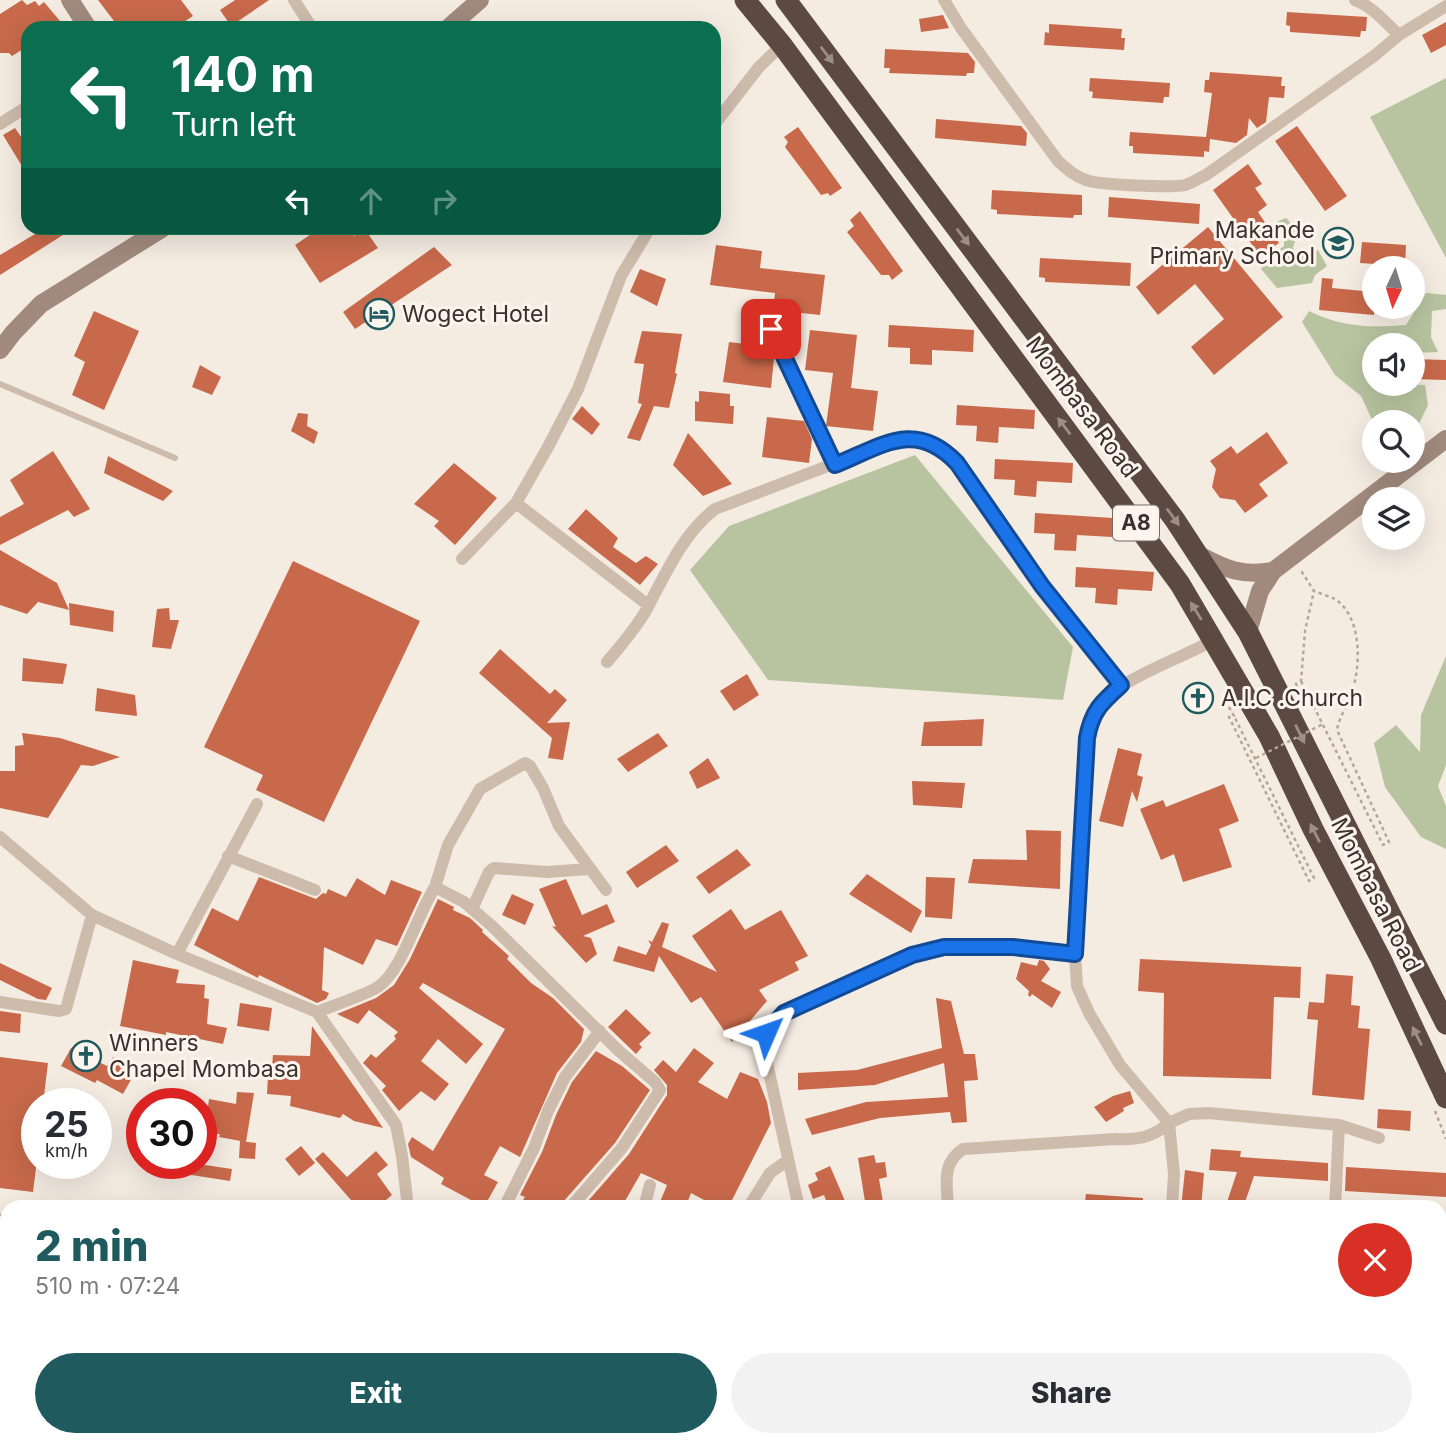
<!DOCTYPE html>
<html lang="en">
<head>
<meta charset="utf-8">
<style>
  body { margin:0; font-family:Inter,sans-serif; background:#f2f2f3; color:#2b2b33; height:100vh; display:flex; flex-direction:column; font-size:26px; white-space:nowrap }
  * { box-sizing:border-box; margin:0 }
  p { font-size:23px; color:#7c7c81 }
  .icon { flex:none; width:38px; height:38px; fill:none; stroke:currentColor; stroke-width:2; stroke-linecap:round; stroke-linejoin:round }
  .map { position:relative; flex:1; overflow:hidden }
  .panel { position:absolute; left:0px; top:1200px; width:1447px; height:247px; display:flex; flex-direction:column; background:#fff; border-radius:21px 21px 0 0; box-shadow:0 7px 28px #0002 }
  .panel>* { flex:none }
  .guide { position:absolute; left:21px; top:21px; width:700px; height:214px; border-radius:21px; box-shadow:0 7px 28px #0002; background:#0b6e4f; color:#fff; overflow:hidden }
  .needle { width:46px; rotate:184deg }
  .tools { position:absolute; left:1362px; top:256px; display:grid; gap:14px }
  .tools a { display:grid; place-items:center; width:63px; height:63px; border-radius:50%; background:#fff; box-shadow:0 7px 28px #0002; font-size:35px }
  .speed { position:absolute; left:21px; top:1088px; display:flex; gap:14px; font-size:35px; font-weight:700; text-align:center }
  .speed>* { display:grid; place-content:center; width:91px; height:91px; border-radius:50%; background:#fff; box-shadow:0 7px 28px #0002; line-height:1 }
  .speed small { font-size:18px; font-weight:400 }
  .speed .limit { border:10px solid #d22; background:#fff; color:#111 }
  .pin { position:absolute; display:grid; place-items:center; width:60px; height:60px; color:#fff; margin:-30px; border-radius:14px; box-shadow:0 4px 10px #0006 }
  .me { position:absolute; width:77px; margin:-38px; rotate:47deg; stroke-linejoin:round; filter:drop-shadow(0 0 5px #0008) }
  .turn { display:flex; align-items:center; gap:24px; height:147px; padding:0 35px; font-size:32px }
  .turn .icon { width:91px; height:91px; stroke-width:2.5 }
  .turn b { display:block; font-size:49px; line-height:60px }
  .lanes { display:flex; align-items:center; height:66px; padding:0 35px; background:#0003; justify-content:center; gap:35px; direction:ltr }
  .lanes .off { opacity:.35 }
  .round { display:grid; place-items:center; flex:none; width:74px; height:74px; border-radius:37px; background:#f2f2f3 }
  .summary { display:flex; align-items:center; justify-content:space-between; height:119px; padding:0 35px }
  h1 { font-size:42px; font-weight:800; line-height:52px; color:#1f5a5e }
  .button { display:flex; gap:14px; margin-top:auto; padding:14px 35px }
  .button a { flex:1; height:80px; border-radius:42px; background:#1f5a5e; color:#fff; font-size:28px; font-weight:800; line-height:80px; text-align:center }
  .button a+a { background:#f2f2f3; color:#2b2b33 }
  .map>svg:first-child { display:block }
  .green { fill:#b8c4a0 }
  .building { fill:#c8694b }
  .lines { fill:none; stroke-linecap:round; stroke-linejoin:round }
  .path { stroke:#b9a596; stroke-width:2.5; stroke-dasharray:3.5 3.5; stroke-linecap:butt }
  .lane { stroke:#cdbbac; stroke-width:6 }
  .street { stroke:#cdbbac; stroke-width:12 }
  .secondary { stroke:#a18a7d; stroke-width:18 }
  .highway { stroke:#5c4a42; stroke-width:21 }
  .path-bridge { stroke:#b9a596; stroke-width:2.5; stroke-dasharray:3.5 3.5; stroke-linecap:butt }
  .oneway { fill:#9c8e87 }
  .route-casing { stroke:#114b97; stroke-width:18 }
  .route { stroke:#1a73e8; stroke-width:12 }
  .labels { text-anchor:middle; stroke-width:6; stroke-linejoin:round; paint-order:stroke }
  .shield { fill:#fbf5ee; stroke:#756b66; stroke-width:2 }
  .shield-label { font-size:21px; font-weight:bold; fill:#3b302b }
  .poi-label { font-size:23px; fill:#3b302b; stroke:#fbf5ee; text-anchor:start }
  .street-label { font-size:23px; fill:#3b302b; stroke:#fbf5ee }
</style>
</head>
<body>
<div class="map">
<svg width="1446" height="1446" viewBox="0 0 1446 1446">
  <rect width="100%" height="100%" fill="#f4ebe1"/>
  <path class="green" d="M1446,78v180l-76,-141z
    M1286,218c10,10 13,16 7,29l2,6 9,3 14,-6 9,16 -12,9 -3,8 -35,5 -16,-19 9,-13 14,-10v-9l-10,-14z
    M1426,293l20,2v14l-14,2 -1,26 7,15 -26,1v-8h-38v38l51,2 3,20 -12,25 -4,2v-10h-38v2l-13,-28 -26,-21 -33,-53 7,-11c32,16 61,17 97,14z
    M915,455l158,192 -10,53 -295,-20 -78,-110 39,-44z
    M1446,656v109l-8,21 8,20v43l-25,-12 -36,-50 -11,-44 22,-18 24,27 1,-37z"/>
  <path class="building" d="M22,0l5,5 8,-4 4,5 5,-4 22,26h-38v18l-16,10 -3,-3h-9v-39z
    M98,0h83l12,16 -18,12h-72l11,-7z
    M235,0h34l-38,26 -11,-16z
    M1287,12l80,5 -1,14h-5l-1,6 -70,-5v-6l-4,-1z
    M943,15l6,13 -28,4 -2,-13z
    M1446,22v23l-15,8 -9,-18z
    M1049,24l73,5 -1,9h4l-1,12 -80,-5 1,-13 4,1z
    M885,49l83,4 7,9 -1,11h-7l-1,3 -77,-3 1,-5h-6z
    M1210,72l72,5 -1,9h4l-1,12 -15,-1 -3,25 -9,6 -8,-10 -2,17 -11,8 -26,-4 -1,13 -5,-1v6l-71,-4v-7h-4l1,-14 76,5 6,-44 -8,-1 1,-12h4z
    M1090,78l80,5 -1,14h-5l-1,6 -71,-5 1,-6 -4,-1z
    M936,119l85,7 6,7 -1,13 -91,-8z
    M1297,126l50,70 -22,15 -50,-70z
    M798,127l44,61 -12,8 -2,-3 -7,2 -36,-48 3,-5 -4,-5z
    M15,128l13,19v29l-25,-41z
    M1248,164l14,20 -7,4 12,17 -9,7 21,31 -19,13 -47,-66z
    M992,190l90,5v20h-8l-1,3 -76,-4v-4l-6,-1z
    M1109,197l91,7 -1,20 -91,-7z
    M860,211l43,60 -11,9 -3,-5h-8l-34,-43 7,-6 -4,-6z
    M1208,227l75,90 -69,58 -23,-28 33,-28 -29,-35 -37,31 -22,-28z
    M45,228h29l-74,47v-20z
    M320,228h28l6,8 10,-8 14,20 -58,35 -25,-38z
    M1362,242l44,3 -1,21 -45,-3z
    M716,245l46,6 -2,17 65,7 -5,40 -47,-5 2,-17 -65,-8z
    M434,247l18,18 -97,64 -12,-17z
    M1040,258l91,5 -1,23 -85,-4v-4l-6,-1z
    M640,269l26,10 -9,27 -27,-14z
    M1322,278l11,1 -1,9 42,4v23l-55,-5z
    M94,311l45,20 -35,79 -32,-15 13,-33 -11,-6z
    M889,325l85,5 -1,22 -41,-2v15l-22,-1v-16l-22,-1z
    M810,330l47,5 -6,53 27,3 -5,40 -47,-5 7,-53 -28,-3z
    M642,331l40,3 -7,39 2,1 -8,34 -15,-2 -14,35 -13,-3 15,-34 -4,-1 6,-39 -10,-1z
    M729,342l41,5 4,11 -3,30 -48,-6z
    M1412,359l34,1v20l-34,-1z
    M200,365l21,12 -9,18 -20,-8z
    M699,391l31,3v12h4l-1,18 -38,-3v-20l4,1z
    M957,405l78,5 -1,19 -35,-2 -1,16 -22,-2 1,-15 -21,-1z
    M582,406l18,18 -8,11 -20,-16z
    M298,413l10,1 -1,12 11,6 -4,12 -23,-13z
    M767,417l37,4 8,18 -3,24 -47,-6z
    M1267,432l21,31 -29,21 9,12 -23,17 -10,-13 -15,-2 -8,-11 4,-18 -6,-8 21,-15 6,8z
    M688,433l44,51 -29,12 -30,-31z
    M53,451l37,58 -16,8 -6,-7 -68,35v-28l24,-13 -14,-24z
    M108,456l65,35 -10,10 -59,-28z
    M995,459l78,4 -1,20 -35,-2 -1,16 -22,-2 1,-15 -21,-1z
    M454,463l43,35 -42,47 -21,-19 5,-5 -25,-17z
    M586,509l32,29 -5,9 23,16 10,-7 12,8 -18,21 -72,-56z
    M1035,513l78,5 -1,19 -35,-2 -1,16 -22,-1 1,-16 -21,-1z
    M0,550l57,33 12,27 -31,-8 -11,12 -27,-9z
    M293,561l127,60 -96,201 -68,-32 7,-15 -59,-28z
    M1076,567l78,5 -2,19 -34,-2 -1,16 -22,-2 1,-15 -21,-1z
    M69,603l45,8 -1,21 -43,-7z
    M169,608l1,12h9l-8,29 -19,-2 5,-38z
    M500,649l50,45 5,-5 12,11 -20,23 23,-1 -7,38 -15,-2 4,-20 -73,-65z
    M23,658l44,6 -4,20 -41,-3z
    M747,674l12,21 -25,16 -14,-20z
    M97,688l38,7 2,21 -42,-5z
    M984,719l-2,27h-61l3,-24z
    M22,733l38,5 60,19 -27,9 -12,-1 -33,53 -48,-10v-37h15v-25l9,-1z
    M658,733l10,13 -40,26 -11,-13z
    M1118,748l24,6 -5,21 6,2 -6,25 -5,-11 -9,36 -24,-6z
    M708,758l12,20 -23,11 -8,-17z
    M912,781l53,2 -3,25 -49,-3z
    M1224,784l15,37 -20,8 13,38 -49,15 -9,-28 -13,6 -21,-51 23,-9 3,7z
    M1026,830l35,1 -1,58 -92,-6 5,-24 54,1z
    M666,845l13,16 -42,27 -11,-16z
    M737,849l14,16 -42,29 -13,-17z
    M867,874l55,37 -11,22 -62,-39z
    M259,877l57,22 7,-6 3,1 2,-5 18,8 11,-19 28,17 6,-15 31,12 -25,54 -21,-7 -13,26 -39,-18 -2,43 7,3 -3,6 -9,4 -58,-28 -1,3 -64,-33 18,-37 26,13z
    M926,877l29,1 -3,41 -27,-2z
    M566,879l16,36 25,-11 8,18 -32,14 8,2 6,16 -11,9 -34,-37 4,1 -17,-38z
    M512,894l22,10 -9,21 -23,-10z
    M438,899l16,8 -1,3 17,8 13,12 -1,2 27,24 -2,3 24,24 22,15 31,31 -3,13 -24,31 -37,84 -20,-11 -16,29 14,7 -14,25 -43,-23 3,-6 -33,-21 -3,-13 4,-7 21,14 72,-122 -82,-46 -4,5 64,56 -17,20 -28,-25 -17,22 28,23 -14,17 -14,-10 -22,20 -17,-21 4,-4 -23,-23 8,-9 5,4 20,-19 -2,-3 4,-4 -29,-22 -11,14 -21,-10 39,-16 18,-13 16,-26z
    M731,909l14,21 36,-20 27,46 -13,6 4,8 -40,20 8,11 -35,41 -31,-45 -10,6 -32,-47 -5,16 -41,-11 5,-15 28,9 5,-10 -3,-5 4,2 10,-20 7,2 -7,23 55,25 -25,-36z
    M1140,959l161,8 -1,31 -26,-1 -3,82 -108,-3 1,-83 -26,-2z
    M133,960l46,10 -3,13 29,2 -1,13 5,1 -2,25 20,4 -4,16 -57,-12v3l-46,-9z
    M1039,960l5,1 6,8 -9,12 20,11 -9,16 -20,-14 -2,3 -2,-2 1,-4 -13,-12 5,-17 16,4z
    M0,963l52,25 -6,12 -8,-1 -38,-19z
    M1326,974l27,2 -2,29 9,1 -2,22 12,1 -6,71 -52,-5 6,-75 -11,-1 2,-17 15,1z
    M936,998l15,3 13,53h11l3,26 -14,1 3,41 -15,1 -2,-11 -70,6 -68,17 -7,-16 61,-17 82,-5 -4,-34 -69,22 -77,5v-17l59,-3 85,-22z
    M240,1003l32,5 -3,23 -32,-5z
    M626,1009l25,24 -12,11 3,3 -6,7 -28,-27z
    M0,1011l21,3 -1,19 -20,-2z
    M312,1026l60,86 11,16 -29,-7 -11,-7 -3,4 -50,-12 1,-10 -24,-2 1,-18 3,1 2,-22 37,1z
    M71,1048l36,18 6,-9 24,12 -14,25 -26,-14 -2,3 -34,-17z
    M694,1048l20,15 -16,19 29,17 13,-27 18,7 9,23 4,21 -43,85h-9l-28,-15 -6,15h-12l-13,-6 7,-17 -26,-12 -20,35h-39l47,-54 38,-59v-10l-13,-15 9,-10 13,12z
    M596,1051l26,15 28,24 -35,53 -52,59 -2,6h-43l7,-11 -5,-2 22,-43 14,-37 16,-33z
    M0,1057l48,6 -5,41h-6v56l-4,32 -33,-4z
    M1130,1091l4,12 -11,5 1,3 -18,11 -12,-15 19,-11z
    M237,1092l17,1 -8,49 -27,-5 1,-3h-4v-2l-8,-2 1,-7 -3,-1 3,-23 27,5z
    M1378,1109l33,2 -1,20 -33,-3z
    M240,1141l16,2 -1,16 -16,-1z
    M301,1146l14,17 -16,13 -14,-17z
    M1211,1149l30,2 -1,6 88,6v18l-74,-5 -11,32h-18l12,-36 -28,-2z
    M376,1151l12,14 -11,9 15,21 -6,5 7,8h-35l-43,-49 8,-7 24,25z
    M874,1155l2,8 9,-1 2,15 -8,2 5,29h-18l-8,-50z
    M166,1164h32l34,5 -2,12 -64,-10z
    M830,1166l18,42h-19l-5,-13 -11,4 -5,-14 10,-5 -3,-7z
    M1346,1167l100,6v24l-101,-6z
    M1185,1170l19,3 -3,35h-20z
    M1086,1194l57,4v10h-59z"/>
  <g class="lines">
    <path class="path" d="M1301,681l82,164 6,-3 -52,-112c2,-13 10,-23 14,-35 10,-28 12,-77 -16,-96 -6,-3 -14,-5 -21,-8
      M1297,686l-1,-2 5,-3 4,-50 9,-40 -14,-22
      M1229,707l5,9 -5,1 80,164 5,-3 -80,-162
      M1435,1111l11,28
      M49,1208l7,-3
      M0,1215h7
      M306,1440l6,5 7,-5"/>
    <path class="lane" d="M0,384l175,74"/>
    <path class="street" d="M294,0l18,28
      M944,0l17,28 97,133c9,8 16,15 28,19 12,5 87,8 99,5 7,-2 14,-7 21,-10l168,-119 25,-21 47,-29
      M1355,0c17,6 31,23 44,35
      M0,124l28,-18
      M714,125l45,-58 23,-22
      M768,319l20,50 47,96
      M516,503l132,102
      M462,559l54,-56 32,-56 30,-58 43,-113 29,-48
      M607,662c13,-15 26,-31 37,-48 20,-36 37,-79 71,-105l173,-66c32,-8 47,-3 69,20l85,123 79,100
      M0,837l92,78 85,39 140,58 79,113 6,31 6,52
      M228,856l87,34
      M435,887l13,-42 32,-56 45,-26 5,3 13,22 16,38 47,64
      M472,909l17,-37 5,-4 53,4 42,-3
      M177,954l80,-150
      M0,1002l59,9 7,-2 26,-94
      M317,1012c15,-6 48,-17 61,-25 24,-16 40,-74 57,-100l29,15 28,24 127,125 36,31 5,8 -38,58 -52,60
      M504,1208l30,-60 14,-37 17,-34 35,-46
      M644,1208l6,-23
      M748,1208l22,-35 18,-13
      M799,1208l-36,-163c3,-13 9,-22 20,-31 19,-14 45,-22 68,-32 30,-13 62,-33 95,-35 44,-2 86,5 129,7
      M948,1208c-1,-25 -7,-44 15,-59l152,-10c22,1 37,-1 54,-16l-49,-58 -31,-52 -12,-27 -2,-32 12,-216c2,-11 4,-21 11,-31 20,-28 84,-49 116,-67
      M1172,1208l2,-34 -5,-51 20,-9 19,-1 131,12 40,13
      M1335,1208l4,-83
      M0,1417h7
      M889,1440l1,6
      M906,1440l21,6
      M180,1446v-6
      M597,1446v-6"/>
    <path class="secondary" d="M70,0l18,28
      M448,28l32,-28
      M0,350l13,-17 28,-29 122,-76
      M1199,555c28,15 43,21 74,16
      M1248,632l12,-41 13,-20 173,-132"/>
    <path class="highway" d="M745,0l37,45 398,539 89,152 44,93 68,130 65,139
      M786,0l389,520 73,112 198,392"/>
    <path class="path-bridge" d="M1256,758l67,-34"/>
  </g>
  <defs><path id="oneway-solid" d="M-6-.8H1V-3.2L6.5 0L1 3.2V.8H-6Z" transform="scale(1.75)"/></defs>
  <g class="oneway">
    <use href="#oneway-solid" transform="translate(827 55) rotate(53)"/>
    <use href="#oneway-solid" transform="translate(963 237) rotate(53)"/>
    <use href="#oneway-solid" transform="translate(1064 426) rotate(-127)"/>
    <use href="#oneway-solid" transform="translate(1173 517) rotate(54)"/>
    <use href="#oneway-solid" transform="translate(1196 611) rotate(-122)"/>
    <use href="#oneway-solid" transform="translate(1300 734) rotate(64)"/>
    <use href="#oneway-solid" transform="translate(1315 833) rotate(-117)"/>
    <use href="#oneway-solid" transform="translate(1417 1036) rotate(-116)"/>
  </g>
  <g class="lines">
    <g class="route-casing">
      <path id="route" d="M766,1033l18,-20 128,-58 32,-8h69l62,7 12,-216c5,-27 14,-35 34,-53l-79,-99 -85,-123c-42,-44 -75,-17 -122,2l-64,-136"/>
    </g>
    <use href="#route" class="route"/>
  </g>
  <defs>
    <g id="school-ring" transform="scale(1.575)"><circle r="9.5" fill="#fbf5ee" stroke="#1f5a5e" stroke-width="1.5"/><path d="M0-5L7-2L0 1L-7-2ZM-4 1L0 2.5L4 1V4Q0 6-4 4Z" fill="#1f5a5e"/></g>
    <g id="hotel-ring" transform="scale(1.575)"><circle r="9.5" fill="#fbf5ee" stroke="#1f5a5e" stroke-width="1.5"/><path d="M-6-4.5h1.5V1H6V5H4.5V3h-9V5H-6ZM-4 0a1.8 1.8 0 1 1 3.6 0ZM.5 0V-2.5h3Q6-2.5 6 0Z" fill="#1f5a5e"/></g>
    <g id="church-ring" transform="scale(1.575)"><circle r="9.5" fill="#fbf5ee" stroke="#1f5a5e" stroke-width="1.5"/><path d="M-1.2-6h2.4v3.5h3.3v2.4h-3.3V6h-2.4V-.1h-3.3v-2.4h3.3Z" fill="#1f5a5e"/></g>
  </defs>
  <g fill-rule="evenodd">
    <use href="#school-ring" x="1338" y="243"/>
    <use href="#hotel-ring" x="379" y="314"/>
    <use href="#church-ring" x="1198" y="698"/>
    <use href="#church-ring" x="86" y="1056"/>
  </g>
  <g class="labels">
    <rect class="shield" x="1113" y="505.5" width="46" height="35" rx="5"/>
    <g class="shield-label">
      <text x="1136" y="530">A8</text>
    </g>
    <g class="poi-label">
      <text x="1315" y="238" text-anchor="end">Makande<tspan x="1315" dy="26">Primary School</tspan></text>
      <text x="402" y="322">Wogect Hotel</text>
      <text x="1221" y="706">A.I.C .Church</text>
      <text x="109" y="1051">Winners<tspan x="109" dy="26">Chapel Mombasa</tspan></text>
    </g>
    <g class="street-label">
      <text transform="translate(1082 407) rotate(53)" y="8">Mombasa Road</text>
      <text transform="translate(1376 895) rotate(63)" y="8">Mombasa Road</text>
    </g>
  </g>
</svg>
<div class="tools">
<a><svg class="needle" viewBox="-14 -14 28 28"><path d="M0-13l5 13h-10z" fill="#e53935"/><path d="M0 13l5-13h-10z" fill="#7c7c81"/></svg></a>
<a><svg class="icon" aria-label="sound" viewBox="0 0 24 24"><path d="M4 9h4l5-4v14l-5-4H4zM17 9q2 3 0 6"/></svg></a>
<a><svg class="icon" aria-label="search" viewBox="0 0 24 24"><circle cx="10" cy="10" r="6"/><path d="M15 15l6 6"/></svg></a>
<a><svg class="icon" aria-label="layers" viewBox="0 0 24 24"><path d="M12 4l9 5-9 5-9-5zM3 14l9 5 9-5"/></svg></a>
</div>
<div class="speed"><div>25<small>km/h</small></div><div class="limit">30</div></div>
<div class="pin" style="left:771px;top:329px;background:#d93025"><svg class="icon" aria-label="arrive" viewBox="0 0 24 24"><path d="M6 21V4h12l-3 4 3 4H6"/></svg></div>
<svg class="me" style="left:766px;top:1033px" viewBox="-20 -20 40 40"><path d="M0-17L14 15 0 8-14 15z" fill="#1a73e8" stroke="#fff" stroke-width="4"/></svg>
<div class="guide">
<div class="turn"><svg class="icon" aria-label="left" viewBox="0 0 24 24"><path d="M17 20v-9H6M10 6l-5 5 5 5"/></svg><div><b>140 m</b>Turn left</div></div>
<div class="lanes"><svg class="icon" aria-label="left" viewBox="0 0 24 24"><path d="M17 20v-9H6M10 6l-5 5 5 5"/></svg><svg class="icon off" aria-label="ahead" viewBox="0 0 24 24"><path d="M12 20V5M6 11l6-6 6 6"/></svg><svg class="icon off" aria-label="right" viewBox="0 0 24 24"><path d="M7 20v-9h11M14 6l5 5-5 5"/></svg></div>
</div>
<section class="panel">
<div class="summary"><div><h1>2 min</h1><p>510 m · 07:24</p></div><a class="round" style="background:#d93025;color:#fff"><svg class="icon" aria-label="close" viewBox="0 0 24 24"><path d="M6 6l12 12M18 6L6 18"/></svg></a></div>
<div class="button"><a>Exit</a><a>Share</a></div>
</section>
</div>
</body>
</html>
